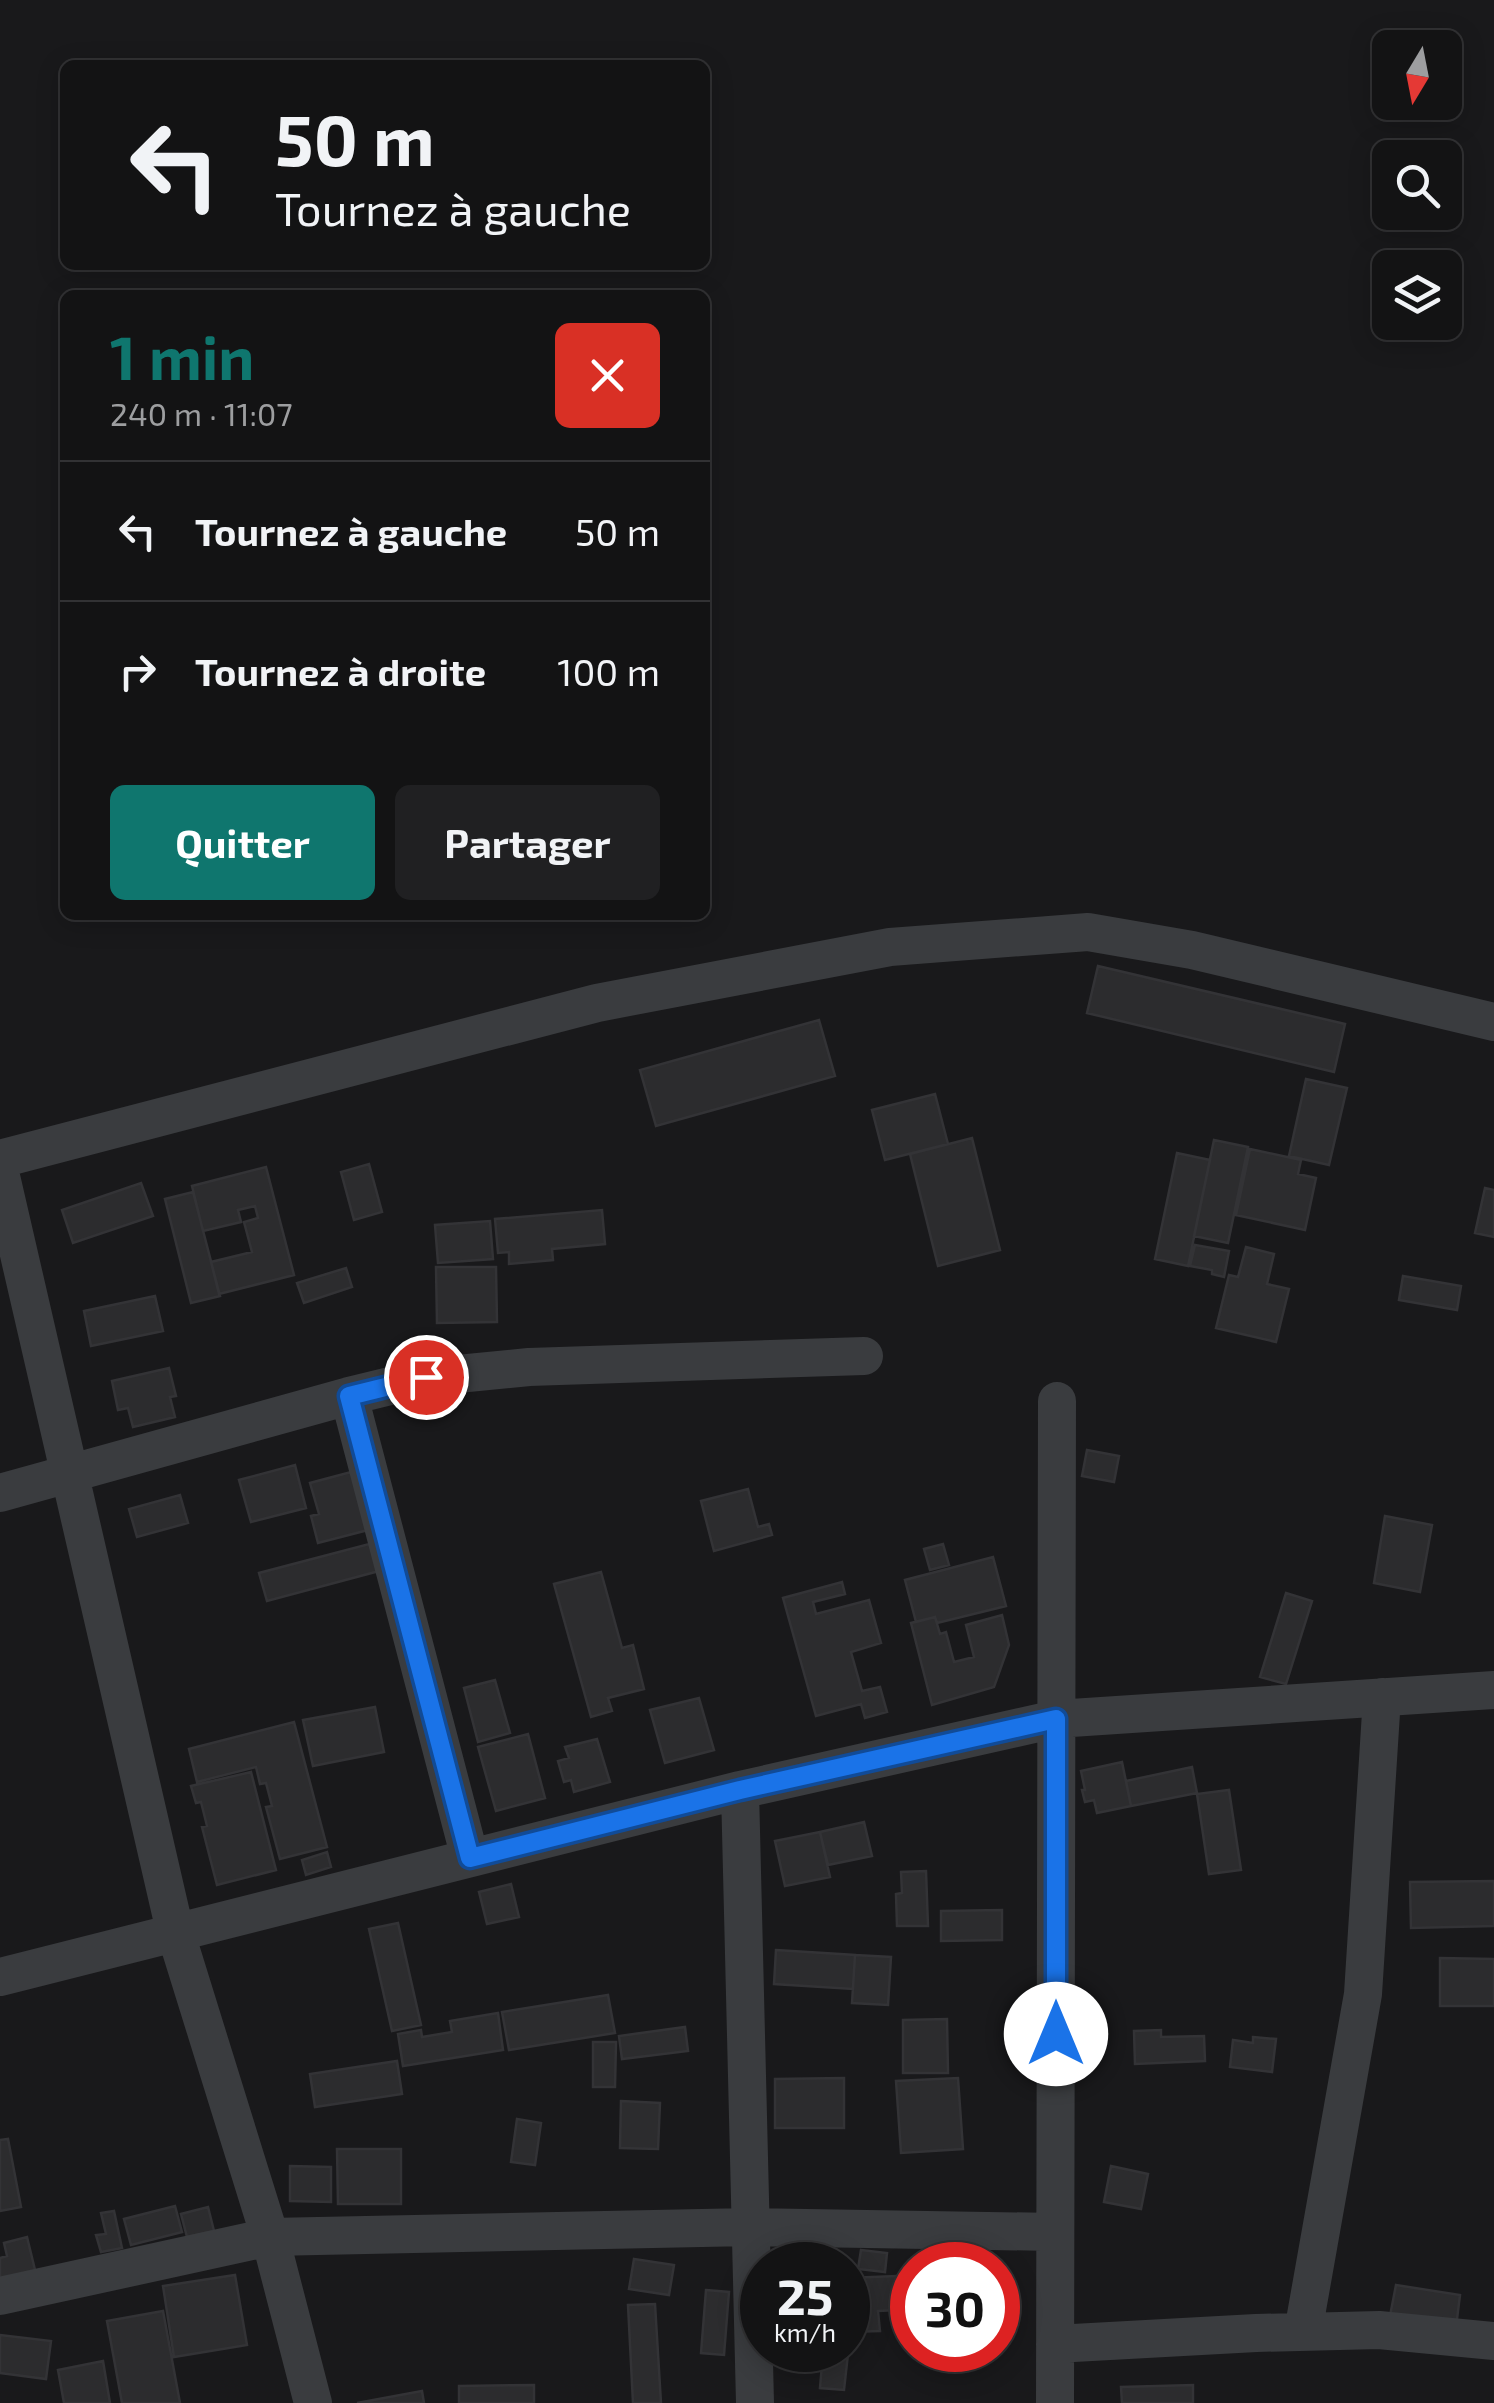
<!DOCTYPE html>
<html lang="fr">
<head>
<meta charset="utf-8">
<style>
  body { margin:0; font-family:"Exo 2",sans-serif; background:#202022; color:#f1f3f6; height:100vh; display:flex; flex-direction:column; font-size:38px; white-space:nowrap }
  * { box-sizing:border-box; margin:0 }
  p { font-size:32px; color:#9d9ea0 }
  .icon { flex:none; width:55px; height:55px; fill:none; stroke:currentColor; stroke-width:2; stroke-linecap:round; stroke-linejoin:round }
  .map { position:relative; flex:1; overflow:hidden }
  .details { position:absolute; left:60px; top:290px; width:650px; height:630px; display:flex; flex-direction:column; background:#131314; border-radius:15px; box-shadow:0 5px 25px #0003,0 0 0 2px #323234 }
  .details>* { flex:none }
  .guide { position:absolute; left:60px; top:60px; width:650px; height:210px; border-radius:15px; box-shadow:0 5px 25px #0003,0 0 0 2px #323234; background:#131314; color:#f1f3f6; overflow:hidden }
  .needle { width:65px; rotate:190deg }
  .buttons { position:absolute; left:1372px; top:30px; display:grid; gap:20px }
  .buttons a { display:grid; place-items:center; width:90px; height:90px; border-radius:15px; background:#131314; box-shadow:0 5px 25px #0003,0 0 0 2px #323234; font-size:50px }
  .speed { position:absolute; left:740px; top:2242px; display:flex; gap:20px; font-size:50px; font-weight:700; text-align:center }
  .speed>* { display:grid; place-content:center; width:130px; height:130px; border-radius:50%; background:#131314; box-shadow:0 5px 25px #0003,0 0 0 2px #323234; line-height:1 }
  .speed small { font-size:25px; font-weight:400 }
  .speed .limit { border:15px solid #d22; background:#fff; color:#111 }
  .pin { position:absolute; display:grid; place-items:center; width:85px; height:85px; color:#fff; margin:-42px; border:5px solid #fff; border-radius:50%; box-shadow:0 2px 10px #0007 }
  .me { position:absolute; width:110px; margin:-55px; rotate:0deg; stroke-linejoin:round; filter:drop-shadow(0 0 8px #0008) }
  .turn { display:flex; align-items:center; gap:35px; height:210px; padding:0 50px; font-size:45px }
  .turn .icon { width:130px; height:130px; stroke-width:2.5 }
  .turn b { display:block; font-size:70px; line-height:85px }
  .round { display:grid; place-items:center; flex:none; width:105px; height:105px; border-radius:15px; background:#202022 }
  .head { display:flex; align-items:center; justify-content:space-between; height:170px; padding:0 50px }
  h1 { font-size:60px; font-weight:700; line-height:75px; color:#0f766e }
  .cta { display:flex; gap:20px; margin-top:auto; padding:20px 50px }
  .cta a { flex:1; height:115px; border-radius:15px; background:#0f766e; color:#fff; font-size:40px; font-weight:700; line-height:115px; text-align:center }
  .cta a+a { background:#202022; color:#f1f3f6 }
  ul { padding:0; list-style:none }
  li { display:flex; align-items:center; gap:30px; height:140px; padding:0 50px; border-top:2px solid #323234 }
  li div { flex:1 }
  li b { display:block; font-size:38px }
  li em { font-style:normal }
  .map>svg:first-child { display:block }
  .building { fill:#2c2c2e; stroke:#333336; stroke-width:2.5 }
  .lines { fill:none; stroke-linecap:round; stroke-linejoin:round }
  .street { stroke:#3a3c3f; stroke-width:38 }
  .route-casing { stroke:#114b97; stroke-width:25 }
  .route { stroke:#1a73e8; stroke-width:18 }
</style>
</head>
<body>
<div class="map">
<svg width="1494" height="2403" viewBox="0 0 1494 2403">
  <rect width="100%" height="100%" fill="#19191b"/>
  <path class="building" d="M1098,966l247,58 -11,48 -247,-59z
    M819,1020l16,56 -179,50 -16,-56z
    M1306,1079l41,9 -18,77 -40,-9z
    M935,1094l13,50 -63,16 -13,-50z
    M972,1138l28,112 -62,16 -28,-112z
    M1214,1140l34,7 -20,96 -34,-7z
    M1250,1149l51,11 -3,14 18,4 -11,52 -69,-15z
    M1177,1153l33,7 -22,106 -33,-7z
    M369,1164l13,48 -28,8 -13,-48z
    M266,1167l28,108 -75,19 -8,-32 41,-10 -8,-30 14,-4 -3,-12 -17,4 3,12 -38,9 -11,-45z
    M141,1183l12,33 -80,27 -11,-33z
    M1485,1188l9,2v47l-19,-4z
    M193,1192l27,104 -29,7 -26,-104z
    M602,1210l3,34 -53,5 1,11 -44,4v-12l-11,1 -3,-34z
    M490,1221l3,38 -55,4 -3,-38z
    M1195,1245l34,6 -5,26 -12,-3v-4l-22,-4z
    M1246,1247l28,7 -7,30 22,5 -13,53 -60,-14 13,-53 9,2z
    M436,1267h60l1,55 -60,1z
    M346,1268l6,19 -48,16 -7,-20z
    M1403,1276l58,10 -4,24 -58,-10z
    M155,1296l8,35 -72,15 -7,-35z
    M169,1368l7,28 -6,1 5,20 -42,10 -5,-19 -10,2 -6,-29z
    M1087,1450l32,6 -5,26 -32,-6z
    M295,1465l11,43 -55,14 -12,-42z
    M351,1472l17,58 -50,13 -7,-27 8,-2 -9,-31z
    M748,1489l10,38 11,-3 3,11 -58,16 -13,-50z
    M180,1495l8,28 -51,14 -8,-28z
    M1385,1516l47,9 -12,67 -46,-9z
    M373,1543l6,28 -112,30 -8,-28z
    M943,1544l6,21 -19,5 -6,-21z
    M993,1557l13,49 -69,17 -2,-6 -19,5 -11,-42z
    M601,1572l21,76 11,-3 11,44 -36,9 4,13 -21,6 -37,-133z
    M842,1582l3,12 -32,8 3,12 53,-14 12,43 -30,9 11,39 18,-4 7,25 -22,6 -4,-14 -45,12 -33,-118z
    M1286,1593l26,8 -26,83 -26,-7z
    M1002,1615l7,30 -15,42 -62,18 -21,-82 24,-6 5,17 6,-2 8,30 20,-5 -8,-32z
    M495,1680l15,53 -32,9 -14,-54z
    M699,1698l15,52 -49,13 -15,-53z
    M375,1707l9,45 -71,14 -10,-46z
    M294,1722l33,125 -47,12 -14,-52 6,-1 -6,-23 -6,1 -4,-17 -59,15 -8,-33z
    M528,1734l17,64 -49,13 -18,-64z
    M597,1739l13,43 -36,10 -3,-12 -7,2 -6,-21 11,-3 -4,-11z
    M1122,1762l9,44 -34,7 -3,-13 -9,2 -3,-12h3l-4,-19z
    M1192,1767l5,26 -66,13 -5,-25z
    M251,1772l25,98 -59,15 -15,-58 5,-1 -6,-24 -5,1 -5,-17z
    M1229,1790l12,80 -32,4 -12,-80z
    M864,1822l8,34 -44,9 -8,-33z
    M820,1832l10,45 -45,9 -10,-45z
    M327,1852l4,15 -25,8 -4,-15z
    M926,1871l2,55h-31l-1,-32 6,-1 -1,-21z
    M1494,1881v45l-83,2 -1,-46z
    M511,1884l8,33 -32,7 -8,-32z
    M1002,1910v30l-61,1v-30z
    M398,1923l23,102 -29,6 -23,-102z
    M776,1950l79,5 -2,34 -79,-5z
    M855,1955l36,2 -3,48 -36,-2z
    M1440,1958l54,1v47h-54z
    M608,1995l7,38 -106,17 -7,-38z
    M498,2013l5,37 -100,16 -5,-32 23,-4 1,7 30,-5 -2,-11z
    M947,2019l1,54h-45v-53z
    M685,2027l3,24 -66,8 -3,-23z
    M1161,2030v7l43,-1 1,25 -70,3 -1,-33z
    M1253,2037l23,2 -4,33 -42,-5 3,-27 20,3z
    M593,2042h23l-1,45h-22z
    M397,2061l5,33 -87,13 -5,-33z
    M844,2078v50h-69v-49z
    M958,2078l5,71 -62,4 -5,-72z
    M621,2101l39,2 -2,46 -38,-1z
    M517,2119l24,4 -6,42 -24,-3z
    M8,2139l13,68 -21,4v-71z
    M337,2149h64v55h-63z
    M290,2166l41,1v35l-41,-1z
    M1111,2166l37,8 -7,35 -37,-7z
    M175,2206l7,26 -51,13 -7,-26z
    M208,2207l6,24 -27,6 -6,-23z
    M114,2211l8,37 -21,4 -5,-17 10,-1 -5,-21z
    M27,2237l9,37 -36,9v-25l7,-2 -3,-13z
    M861,2250l26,3 -2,19 -27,-3z
    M634,2259l40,6 -5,30 -40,-6z
    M235,2275l12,70 -73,12 -11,-71z
    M896,2276l1,34 -19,1 2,20 -32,1v-54z
    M1396,2285l64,10 -4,32 -66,-11z
    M706,2290l23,2 -5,63 -23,-2z
    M655,2304l6,99h-28l-5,-98z
    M163,2311l17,92h-58l-15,-82z
    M0,2335l51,6 -5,38 -46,-6z
    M823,2352l25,2 -4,36 -24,-2z
    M103,2361l7,42h-46l-6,-33z
    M534,2385v18h-75v-17z
    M1193,2385v18h-71l-1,-16z
    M422,2391l2,12h-67z"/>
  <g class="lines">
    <path class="street" d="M0,1159l597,-156 293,-56 198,-15 104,18 302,72
      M0,1172l175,759 95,306 43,166
      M349,1396l121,462
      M0,1493l349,-97 78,-19 102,-10 335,-11
      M740,1790l15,613
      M0,1977l740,-187 316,-71 438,-29
      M0,2296l270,-59 480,-10 305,5
      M1303,2332l60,-338 19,-297
      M1055,2344l201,-11 123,-3 115,11
      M1055,2403l2,-1002"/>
  </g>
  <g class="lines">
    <g class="route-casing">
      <path id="route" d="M426,1377l-77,19 121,462 270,-68 316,-71v315"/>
    </g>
    <use href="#route" class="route"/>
  </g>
</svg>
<div class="buttons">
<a><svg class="needle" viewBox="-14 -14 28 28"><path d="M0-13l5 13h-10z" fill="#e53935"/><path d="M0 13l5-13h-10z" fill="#9d9ea0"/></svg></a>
<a><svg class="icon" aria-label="search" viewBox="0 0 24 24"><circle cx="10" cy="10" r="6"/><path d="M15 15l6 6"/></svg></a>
<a><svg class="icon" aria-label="layers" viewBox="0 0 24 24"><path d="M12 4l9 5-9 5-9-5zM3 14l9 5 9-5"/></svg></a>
</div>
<div class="speed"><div>25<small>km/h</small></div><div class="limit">30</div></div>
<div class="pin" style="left:426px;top:1377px;background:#d93025"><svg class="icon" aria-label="arrive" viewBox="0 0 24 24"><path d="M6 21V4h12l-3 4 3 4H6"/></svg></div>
<svg class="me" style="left:1056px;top:2034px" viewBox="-20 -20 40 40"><circle r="19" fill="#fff"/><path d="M0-13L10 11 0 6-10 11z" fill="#1a73e8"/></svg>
<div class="guide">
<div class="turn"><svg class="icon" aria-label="left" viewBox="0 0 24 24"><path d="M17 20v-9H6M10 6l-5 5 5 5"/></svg><div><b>50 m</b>Tournez à gauche</div></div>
</div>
<section class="details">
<div class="head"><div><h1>1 min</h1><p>240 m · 11:07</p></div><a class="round" style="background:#d93025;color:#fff"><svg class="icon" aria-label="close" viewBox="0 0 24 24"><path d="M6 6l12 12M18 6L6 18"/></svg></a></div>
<ul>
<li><svg class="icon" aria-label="left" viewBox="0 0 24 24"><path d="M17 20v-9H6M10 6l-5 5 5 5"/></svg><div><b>Tournez à gauche</b></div><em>50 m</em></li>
<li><svg class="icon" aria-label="right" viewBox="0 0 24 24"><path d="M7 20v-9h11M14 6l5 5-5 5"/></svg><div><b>Tournez à droite</b></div><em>100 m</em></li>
</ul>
<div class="cta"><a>Quitter</a><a>Partager</a></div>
</section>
</div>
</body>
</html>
